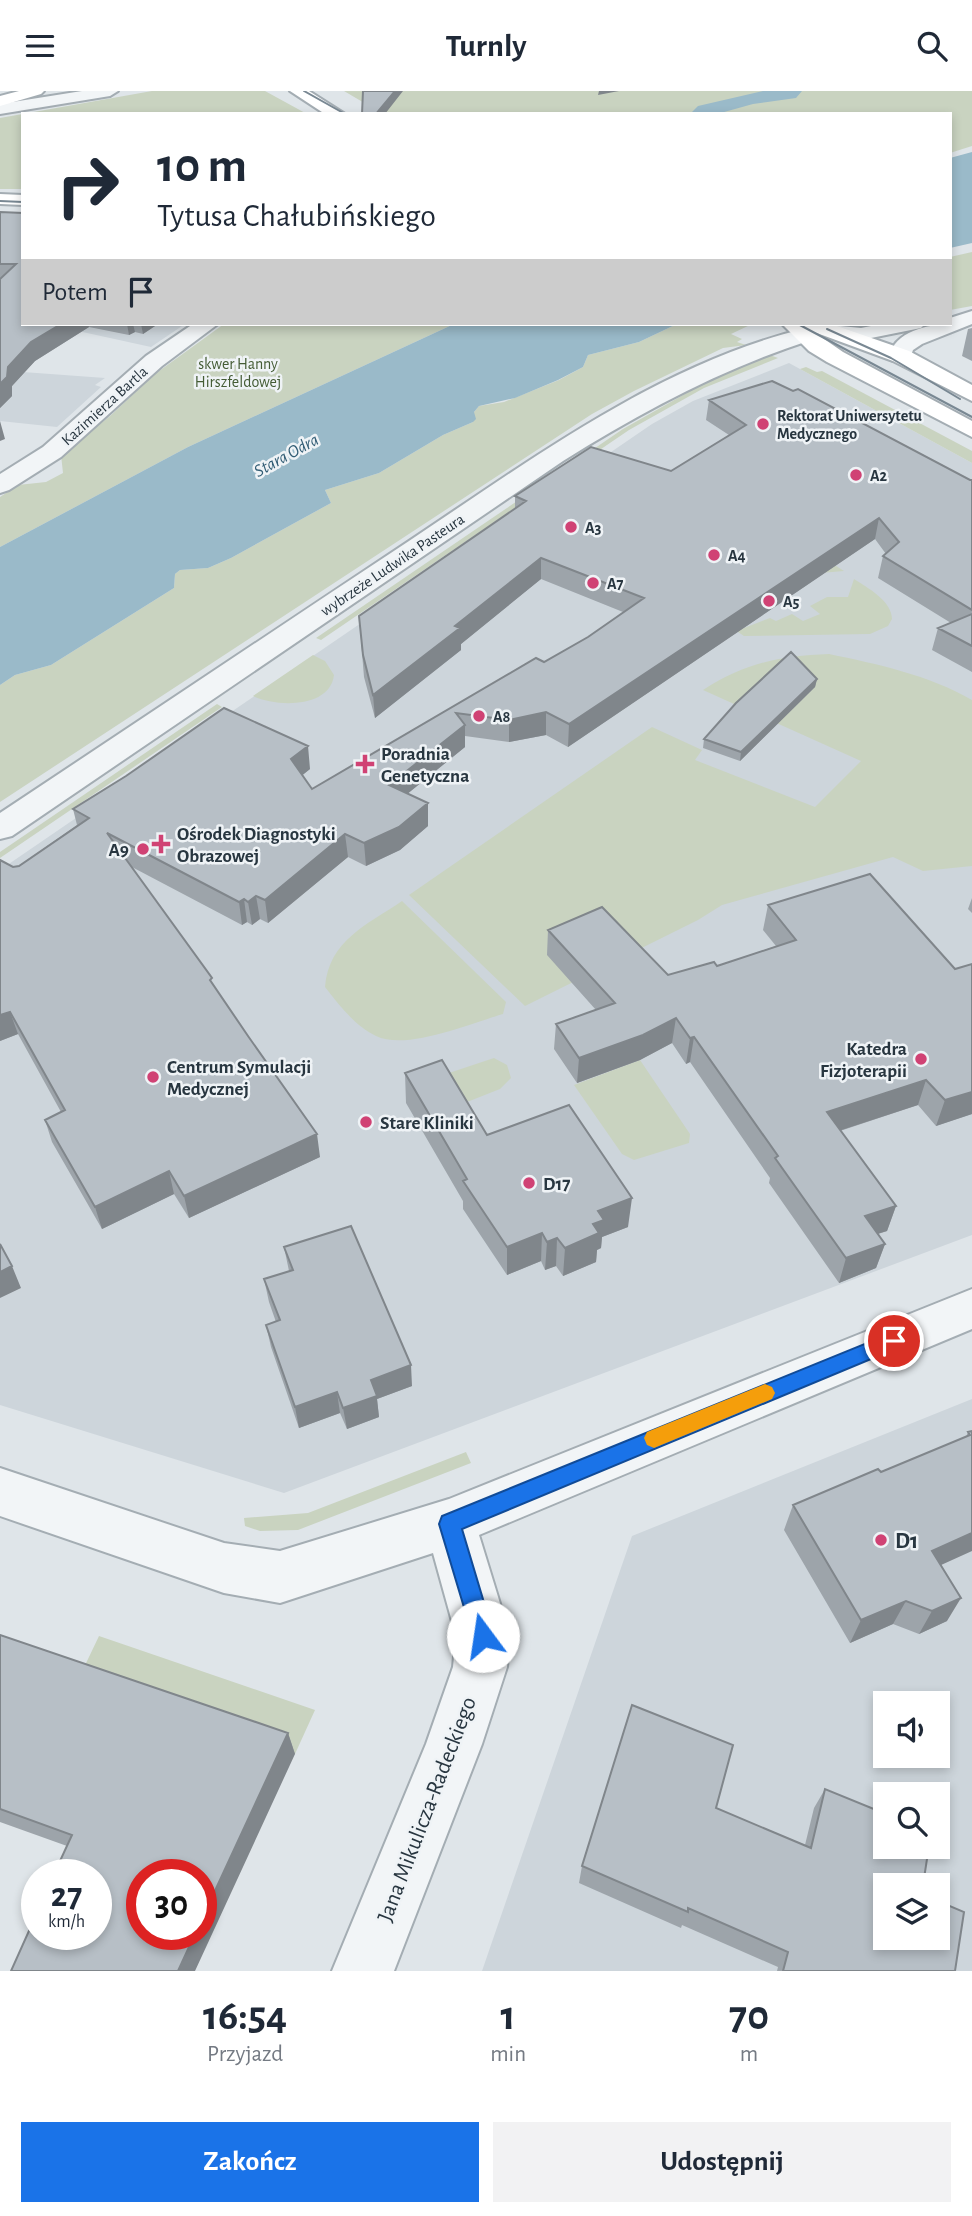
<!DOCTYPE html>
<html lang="pl">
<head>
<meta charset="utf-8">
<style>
  body { margin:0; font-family:"Alegreya Sans",sans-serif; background:#f2f2f3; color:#1f2937; height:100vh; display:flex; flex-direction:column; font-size:26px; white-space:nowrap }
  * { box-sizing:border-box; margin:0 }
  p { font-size:23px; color:#747a83 }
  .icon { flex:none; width:38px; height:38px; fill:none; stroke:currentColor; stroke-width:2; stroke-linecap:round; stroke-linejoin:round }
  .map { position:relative; height:1880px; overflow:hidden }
  .side { display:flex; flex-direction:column; background:#fff; flex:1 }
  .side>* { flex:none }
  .hud { position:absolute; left:21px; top:21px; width:931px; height:214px; border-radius:0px; box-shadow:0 4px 10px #0003; background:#fff; color:#1f2937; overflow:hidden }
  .tools { position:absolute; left:873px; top:1600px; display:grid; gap:14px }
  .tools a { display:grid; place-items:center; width:77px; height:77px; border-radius:0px; background:#fff; box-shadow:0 4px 10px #0003; font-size:35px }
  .speed { position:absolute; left:21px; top:1768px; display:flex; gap:14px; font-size:35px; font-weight:700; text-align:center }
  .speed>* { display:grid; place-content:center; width:91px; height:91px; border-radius:50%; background:#fff; box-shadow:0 4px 10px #0003; line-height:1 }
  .speed small { font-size:18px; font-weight:400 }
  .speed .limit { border:10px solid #d22; background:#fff; color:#111 }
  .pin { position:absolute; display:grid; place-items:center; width:60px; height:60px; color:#fff; margin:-30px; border:4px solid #fff; border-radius:50%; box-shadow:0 2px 7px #0007 }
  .me { position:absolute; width:77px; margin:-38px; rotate:346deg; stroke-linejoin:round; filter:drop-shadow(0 0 5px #0008) }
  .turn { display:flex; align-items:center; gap:24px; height:147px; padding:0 21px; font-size:32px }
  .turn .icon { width:91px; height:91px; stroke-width:2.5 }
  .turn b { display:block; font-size:49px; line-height:60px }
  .then { display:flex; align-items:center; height:66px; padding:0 21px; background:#0003; gap:14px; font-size:26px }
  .eta { display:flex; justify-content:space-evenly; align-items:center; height:119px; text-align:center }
  .eta b { font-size:42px; font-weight:700; line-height:49px }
  .primary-button { display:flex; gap:14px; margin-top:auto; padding:14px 21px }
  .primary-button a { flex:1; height:80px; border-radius:0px; background:#1a73e8; color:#fff; font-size:28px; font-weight:700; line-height:80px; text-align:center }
  .primary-button a+a { background:#f2f2f3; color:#1f2937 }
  header { display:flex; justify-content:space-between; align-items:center; height:91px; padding:0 21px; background:#fff; font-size:32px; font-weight:700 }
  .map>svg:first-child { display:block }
  .built { fill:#cdd5db; fill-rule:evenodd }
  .green { fill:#c9d3c0 }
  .water { fill:#9abac9 }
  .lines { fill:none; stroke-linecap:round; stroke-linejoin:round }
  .street-casing { stroke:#a4adb3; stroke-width:4 }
  .secondary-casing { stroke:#a4adb3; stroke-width:4 }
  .street { fill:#f2f5f7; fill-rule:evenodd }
  .secondary { fill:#fff; fill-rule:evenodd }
  .tram { stroke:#798893; stroke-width:2 }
  .wall { fill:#9da4aa }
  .shaded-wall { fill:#80868b }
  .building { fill:#b7bfc6; stroke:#80868b; stroke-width:2 }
  .route { fill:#1a73e8; stroke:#114b97; stroke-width:2 }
  .slow { fill:#f59e0b }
  .poi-dot { fill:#d04274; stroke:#eff3f6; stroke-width:2.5 }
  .labels { text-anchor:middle; stroke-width:5; stroke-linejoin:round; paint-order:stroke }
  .far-park-label { font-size:16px; fill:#445c35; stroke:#eff3f6 }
  .far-street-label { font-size:16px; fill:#283640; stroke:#eff3f6 }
  .far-poi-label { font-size:16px; font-weight:bold; fill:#283640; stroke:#eff3f6; text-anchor:start }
  .far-water-label { font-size:18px; font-style:italic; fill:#325d75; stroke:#eff3f6 }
  .poi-label { font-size:19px; font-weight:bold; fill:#283640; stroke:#eff3f6; text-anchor:start }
  .near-poi-label { font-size:23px; font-weight:bold; fill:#283640; stroke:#eff3f6; text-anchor:start }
  .near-street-label { font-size:23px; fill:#283640; stroke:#eff3f6 }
</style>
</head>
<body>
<header><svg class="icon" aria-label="menu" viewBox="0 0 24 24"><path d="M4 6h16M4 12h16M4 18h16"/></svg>Turnly<svg class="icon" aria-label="search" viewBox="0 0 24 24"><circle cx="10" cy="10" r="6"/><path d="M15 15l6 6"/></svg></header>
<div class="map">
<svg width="972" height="1880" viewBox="0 0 972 1880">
  <rect width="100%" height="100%" fill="#dfe5e9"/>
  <path class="built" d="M46,233h139l-34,23z
    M789,272l183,100v772l-688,258 -284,-88v-535l652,-446 41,-23z
    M0,280l23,1 82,6 -10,7 6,2 -44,40 -57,-6z
    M972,1308v572h-490l150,-435zM886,1612h52v52h-52zM886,1703h52v52h-52zM886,1794h52v52h-52z"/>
  <path class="green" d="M152,0h113l42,23h-284v75h-23v-71z
    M344,0h628v55l-22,7v-39h-567z
    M972,161v54l-22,4v-53z
    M224,233h230l-266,123 -188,100v-50l18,-12 28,-3 17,-9 -2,-18 49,-39 45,-42z
    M677,233l73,1 -19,9 11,5 -5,3 9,3 -23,3 -89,43 -42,23 -592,388v-117l15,-10 36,-10 123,-77 1,-14 5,-4 28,-2 23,-10 100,-55 -6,-13 54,-17 64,-38 30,-13 1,-10 5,-6 25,-4 55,-22 24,-13 5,-12 51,-13z
    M767,263l11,4 -74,30 -75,42 -308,210 -5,-2 307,-209 76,-43z
    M806,276l11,5 5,-1 150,80v12l-172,-94z
    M819,464l25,16 -47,4 -58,55 31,-12 6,3 16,-7 11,7 17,-7 -10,-8 17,-9h21l6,-18c14,9 38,22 38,40l-4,7 -18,8 -126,2 -42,-28z
    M829,563c48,10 100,21 143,46v166l-49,5 -30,-14 -171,48 -24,15 -173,86 -116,-111 243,-168 50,23 -7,10 120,47 46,-46 -158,-71c42,-27 76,-34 126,-36z
    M313,564l12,6 9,14c-4,34 -59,32 -81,21z
    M217,613l5,3 -222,151v-6z
    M402,810l104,101 -3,12c-31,9 -97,37 -127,22 -21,-10 -37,-31 -51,-49 4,-47 42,-62 77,-86z
    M494,967l13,7 4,13 -11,11 -38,15 -19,-29z
    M640,969l50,74 -1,9 -55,17 -12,-6 -48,-69z
    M466,1361l5,11 -173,67 -38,1 -15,-5 -1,-8 64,-5z
    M99,1545l216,74 -20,44 -217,-74z"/>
  <path class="water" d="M763,0h39l-6,7 -43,6 -36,10h-27l8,-8z
    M972,61v91l-22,5v-90z
    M454,233h223l-38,18 -51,13 -5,12 -25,13 -43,18 -36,8 -5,6 2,7 -3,3 -30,13 -64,38 -54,17 6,13 -100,55 -23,10 -28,2 -5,4 -1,14 -123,77 -36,10 -15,10v-138l188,-100z"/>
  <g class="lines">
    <g class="street-casing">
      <path id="street" d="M82,0h36l-8,5 -110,18v-10z
        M972,220v13l-50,20 -9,6 -4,11h-16l-3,-5c3,-24 39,-32 60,-32v-6z
        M193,233h25l-56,42 -101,91 -52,33 -9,3v-19l43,-27 103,-91z
        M820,233l41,4 20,-4h44l-4,4 -60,12 -41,-6 -3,-5z
        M803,238l8,1 3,5 -3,5c-89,29 -168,71 -248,121l-551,375 -12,3v-26c137,-91 273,-182 409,-272 123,-82 249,-176 394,-212z
        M972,1198v40l-493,206 31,101 -3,31 -25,77 -88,227h-62l94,-227 27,-77 3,-31 -23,-83 -153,50 -56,-10 -224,-77v-48l224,75 56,8 169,-52z"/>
    </g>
    <g class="secondary-casing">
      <path id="secondary" d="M19,0h25l-3,3 -41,12v-10z
        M290,0h19l36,23h-20z
        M0,103l23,1v10l-23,-1z
        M782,233h49l78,27 63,34v16l-79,-40 -79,-29 29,20 129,69v16l-145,-75 -18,-11z"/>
    </g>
    <use href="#street" class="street"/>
    <use href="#secondary" class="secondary"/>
    <path class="tram" d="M304,0l41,23
      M0,110l23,1
      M798,233l174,93
      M827,238l64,29 69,41"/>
  </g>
  <path class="wall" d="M0,121l23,1v111h135l-15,10 -8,-2 -6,3 -40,-8 -54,34 -23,25v10l-12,12z
    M972,237v33l-10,-5 6,-27z
    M709,309l261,80h2v192l-40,-22 6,-22 13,-5 -73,-45 5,-22 3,-2 -11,-15 -307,208 -22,-12 -37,7 -44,-6v11l-58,47 21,32 -28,24 -34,16 -18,-9 -80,66 -8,-4 -8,6 -5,-3 -5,3 -112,-59 83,118 107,173 -131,61 -15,-24 -72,35 -50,-87 -7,-22 16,-8 -43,-78 -18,7 13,-174 6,-1 58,-41 -4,-16 237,-40 -8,6 10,14 232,-127 44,-25 35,-25 -82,-33 -80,65v6l-86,68 -11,-41 -5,-61 156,-107v-13l156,-25 58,-36 -23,-15z
    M817,588l-2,8 -75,74 -37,-13 1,-9z
    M972,807v15l-4,-4z
    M768,814l187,64 17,-5v150l-36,12 -18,-21 -78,26 56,75 -9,25 -9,3 7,10 -9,24 -37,15 -70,-100 1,-5 -80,-116 -4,2 -14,-21 -32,17 -63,23 -23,-34 2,-25 40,-14 -49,-55 1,-25 120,45 49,-9 59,-20 -13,-16z
    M405,982l82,62 141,92 -26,10 -1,11 -4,2 -1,12 -33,14 -7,-10 -11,4 -4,-9 -34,14 -44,-66v-8l-57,-98z
    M284,1156l128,139 -35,13 2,18 -32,12 -7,-16 -41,15 -28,-81 -5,-22 10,-3 -7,-20 -5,-23 25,-8z
    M972,1340l-32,134 7,56 -28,13 -26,-10 -43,19 -66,-113 9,-25 88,-33 85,-35 2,-5z
    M0,1544l288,98 7,21 -228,92 -67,-24z
    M825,1698l61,96 69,86h-178l1,-4 -96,-42 -1,3 -102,-45 3,-17 134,-58 89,37 9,-37z"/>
  <path class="shaded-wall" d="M395,0h8l-18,23h-9z
    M599,0h20l-21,4z
    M61,233h27l1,3 -54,34 -23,25v10l-12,12v-24l8,-17 23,-25z
    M127,233h6l2,8 -6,3z
    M141,233h17l-15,10z
    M0,330l5,18 -5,2z
    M879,427l-4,21 -307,208 1,-23z
    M541,467v21l-80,65v6l-86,68 -2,-23 82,-69z
    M817,588l-2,8 -75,74 1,-9z
    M546,621v23l-37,7v-22z
    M465,634v22l-75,61 -1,-23z
    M308,655l2,23 -16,13 -3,-23z
    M428,712v23l-28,24 -34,16 -2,-23z
    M345,743l3,23 -80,66 -3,-23z
    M256,805l4,23 -8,6 -4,-23z
    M244,808l3,23 -5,3 -3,-23z
    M10,921l8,22 -18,7v-26z
    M676,927l-4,25 -32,17 -63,23 2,-25z
    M694,946l-4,25 -4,2 4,-26z
    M926,989l-8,25 -98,32 7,-25z
    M972,1001v22l-36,12 9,-26z
    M317,1043l3,23 -131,61 -5,-22z
    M169,1080l5,23 -72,35 -7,-22z
    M632,1107l-4,29 -26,10 -1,11 -4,2 -1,12 -33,14 2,-28 28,-24 5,-13z
    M896,1115l-9,25 -30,9 8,-24z
    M542,1142l-1,28 -34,14v-28z
    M557,1147l-1,28 -11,4 2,-28z
    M885,1153l-9,24 -37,15 7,-25z
    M12,1175l9,22 -21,10v-26z
    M411,1274l1,21 -35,13 2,18 -32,12 -4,-21 28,-28z
    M337,1301l3,21 -41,15 -4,-21z
    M972,1442v18l-53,24 13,-24z
    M961,1507l-14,23 -28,13 13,-23z
    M906,1510l-13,23 -43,19 11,-23z
    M288,1642l7,21 -100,217h-17l17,-37h6v-13z"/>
  <path class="building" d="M363,0h32l-19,23h-14z
    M0,121l23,1v111h38l-30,18 -23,25 -1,10 -7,7v-105l16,-15h-16z
    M772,290l21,10 5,-2 172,91h2v130l-89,-54 16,-14 -20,-24 -310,206 -23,-12 -37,8 -53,-7 9,12 -76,60 39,18 -29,24 -35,16 -19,-9 -80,66 -9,-4 -8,6 -4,-3 -5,3 -132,-69 105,145 -2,2 38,56 69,98 -133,62 -15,-25 -74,36 -50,-87 20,-10 -55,-98 -10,3v-155l13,7 6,-1 70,-48 -16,-9 53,-33 98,-68 84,38 -17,13 21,30 224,-131 8,4 44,-25 56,-39 -103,-40 -86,68 5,2 -87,67 -10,-40 -4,-39 167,-115 -11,-5 76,-49 80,24 75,-46 -37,-25z
    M972,523v32l-34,-18z
    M791,561l26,27 -76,73 -37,-13 32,-36z
    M870,783l85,95 17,-5v128l-27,8 -19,-20 -99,32 69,94 -31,10 20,28 -39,14 -71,-100 3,-2 -84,-119 -4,1 -14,-20 -33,17 -64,23 -23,-34 59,-21 -67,-73 54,-23 66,68 46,-13 3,4 79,-26 -28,-35z
    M442,969l45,75 82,-30 63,93 -34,13 6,9 -11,4 6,9 -34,15 -8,-10 -10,4 -5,-9 -35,14 -44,-66 4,-2 -62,-106z
    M351,1135l60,139 -40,15 6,16 -34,12 -6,-16 -42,15 -29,-82 14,-5 -16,-41 29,-9 -9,-23z
    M0,1153l12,22 -12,6z
    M972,1340v102l-40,18 29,47 -29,13 -26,-10 -45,19 -68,-115 85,-36 3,3 89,-37 -2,-3z
    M0,1544l288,98 -87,188v-47h-59v60h53l-17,37h-167l26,-58v21h59v-60h-42l18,-39 -72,-26z
    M632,1614l101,40 -17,63 95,40 14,-59 61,25v32h43l-6,39h-37v52h52v-36l26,11 -9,59h-172l5,-19 -100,-44v4l-106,-46z"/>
  <path class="route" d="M894,1241l6,3 3,6 -3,6 -438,182 32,107 -3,8 -8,3 -8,-3 -36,-120 3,-8z"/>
  <path class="slow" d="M765,1293l7,3 3,6 -3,6 -118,49 -7,-3 -3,-7 3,-6z"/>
  <g class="poi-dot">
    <circle cx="763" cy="333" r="7"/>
    <circle cx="856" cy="384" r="7"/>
    <circle cx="571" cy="436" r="7"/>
    <circle cx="714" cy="464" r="7"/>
    <circle cx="593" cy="492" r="7"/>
    <circle cx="769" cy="510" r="7"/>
    <circle cx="479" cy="625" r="7"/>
    <path d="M361.5 662.5h7v7h7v7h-7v7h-7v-7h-7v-7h7z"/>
    <path d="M157.5 742.5h7v7h7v7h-7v7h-7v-7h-7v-7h7z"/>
    <circle cx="143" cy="758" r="7"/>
    <circle cx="921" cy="968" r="7"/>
    <circle cx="153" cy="986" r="7"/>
    <circle cx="366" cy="1031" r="7"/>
    <circle cx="529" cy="1092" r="7"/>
    <circle cx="881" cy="1449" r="7"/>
  </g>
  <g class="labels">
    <g class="far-park-label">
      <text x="238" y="278">skwer Hanny<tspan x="238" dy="18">Hirszfeldowej</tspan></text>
    </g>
    <g class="far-street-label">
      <text transform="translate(104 314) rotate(-42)" y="6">Kazimierza Bartla</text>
      <text transform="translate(392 473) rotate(-34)" y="6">wybrzeże Ludwika Pasteura</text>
    </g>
    <g class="far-poi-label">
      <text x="777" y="330">Rektorat Uniwersytetu<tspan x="777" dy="18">Medycznego</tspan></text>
      <text x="870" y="390">A2</text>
      <text x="585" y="442">A3</text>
      <text x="728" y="470">A4</text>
      <text x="607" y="498">A7</text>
      <text x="783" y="516">A5</text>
      <text x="493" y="631">A8</text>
    </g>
    <g class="far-water-label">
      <text transform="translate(286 364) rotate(-29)" y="6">Stara Odra</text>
    </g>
    <g class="poi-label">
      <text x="381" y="669">Poradnia<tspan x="381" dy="22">Genetyczna</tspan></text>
      <text x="177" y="749">Ośrodek Diagnostyki<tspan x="177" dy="22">Obrazowej</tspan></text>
      <text x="129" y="765" text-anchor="end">A9</text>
      <text x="907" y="964" text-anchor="end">Katedra<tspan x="907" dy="22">Fizjoterapii</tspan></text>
      <text x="167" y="982">Centrum Symulacji<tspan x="167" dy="22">Medycznej</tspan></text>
      <text x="380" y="1038">Stare Kliniki</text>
      <text x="543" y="1099">D17</text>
    </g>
    <g class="near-poi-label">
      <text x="895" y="1457">D1</text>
    </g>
    <g class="near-street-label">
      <text transform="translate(426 1718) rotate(-69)" y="8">Jana Mikulicza-Radeckiego</text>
    </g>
  </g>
</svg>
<div class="tools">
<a><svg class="icon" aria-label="sound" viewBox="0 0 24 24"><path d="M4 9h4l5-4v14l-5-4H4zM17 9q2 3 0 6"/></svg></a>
<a><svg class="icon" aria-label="search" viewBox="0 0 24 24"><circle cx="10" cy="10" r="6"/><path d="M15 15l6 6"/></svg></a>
<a><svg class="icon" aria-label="layers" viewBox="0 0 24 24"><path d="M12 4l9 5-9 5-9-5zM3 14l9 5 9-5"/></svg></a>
</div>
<div class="speed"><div>27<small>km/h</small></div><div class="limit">30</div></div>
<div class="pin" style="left:894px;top:1250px;background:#d93025"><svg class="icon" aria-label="arrive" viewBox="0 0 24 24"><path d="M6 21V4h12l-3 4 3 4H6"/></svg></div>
<svg class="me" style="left:483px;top:1545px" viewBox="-20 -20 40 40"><circle r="19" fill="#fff"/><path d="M0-13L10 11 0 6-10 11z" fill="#1a73e8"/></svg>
<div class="hud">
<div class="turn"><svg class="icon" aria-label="right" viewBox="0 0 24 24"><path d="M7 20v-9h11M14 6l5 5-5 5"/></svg><div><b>10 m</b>Tytusa Chałubińskiego</div></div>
<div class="then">Potem<svg class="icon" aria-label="arrive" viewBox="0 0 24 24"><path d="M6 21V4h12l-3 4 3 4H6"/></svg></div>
</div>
</div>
<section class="side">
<div class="eta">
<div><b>16:54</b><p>Przyjazd</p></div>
<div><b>1</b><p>min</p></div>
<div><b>70</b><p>m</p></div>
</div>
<div class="primary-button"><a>Zakończ</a><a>Udostępnij</a></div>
</section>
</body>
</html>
